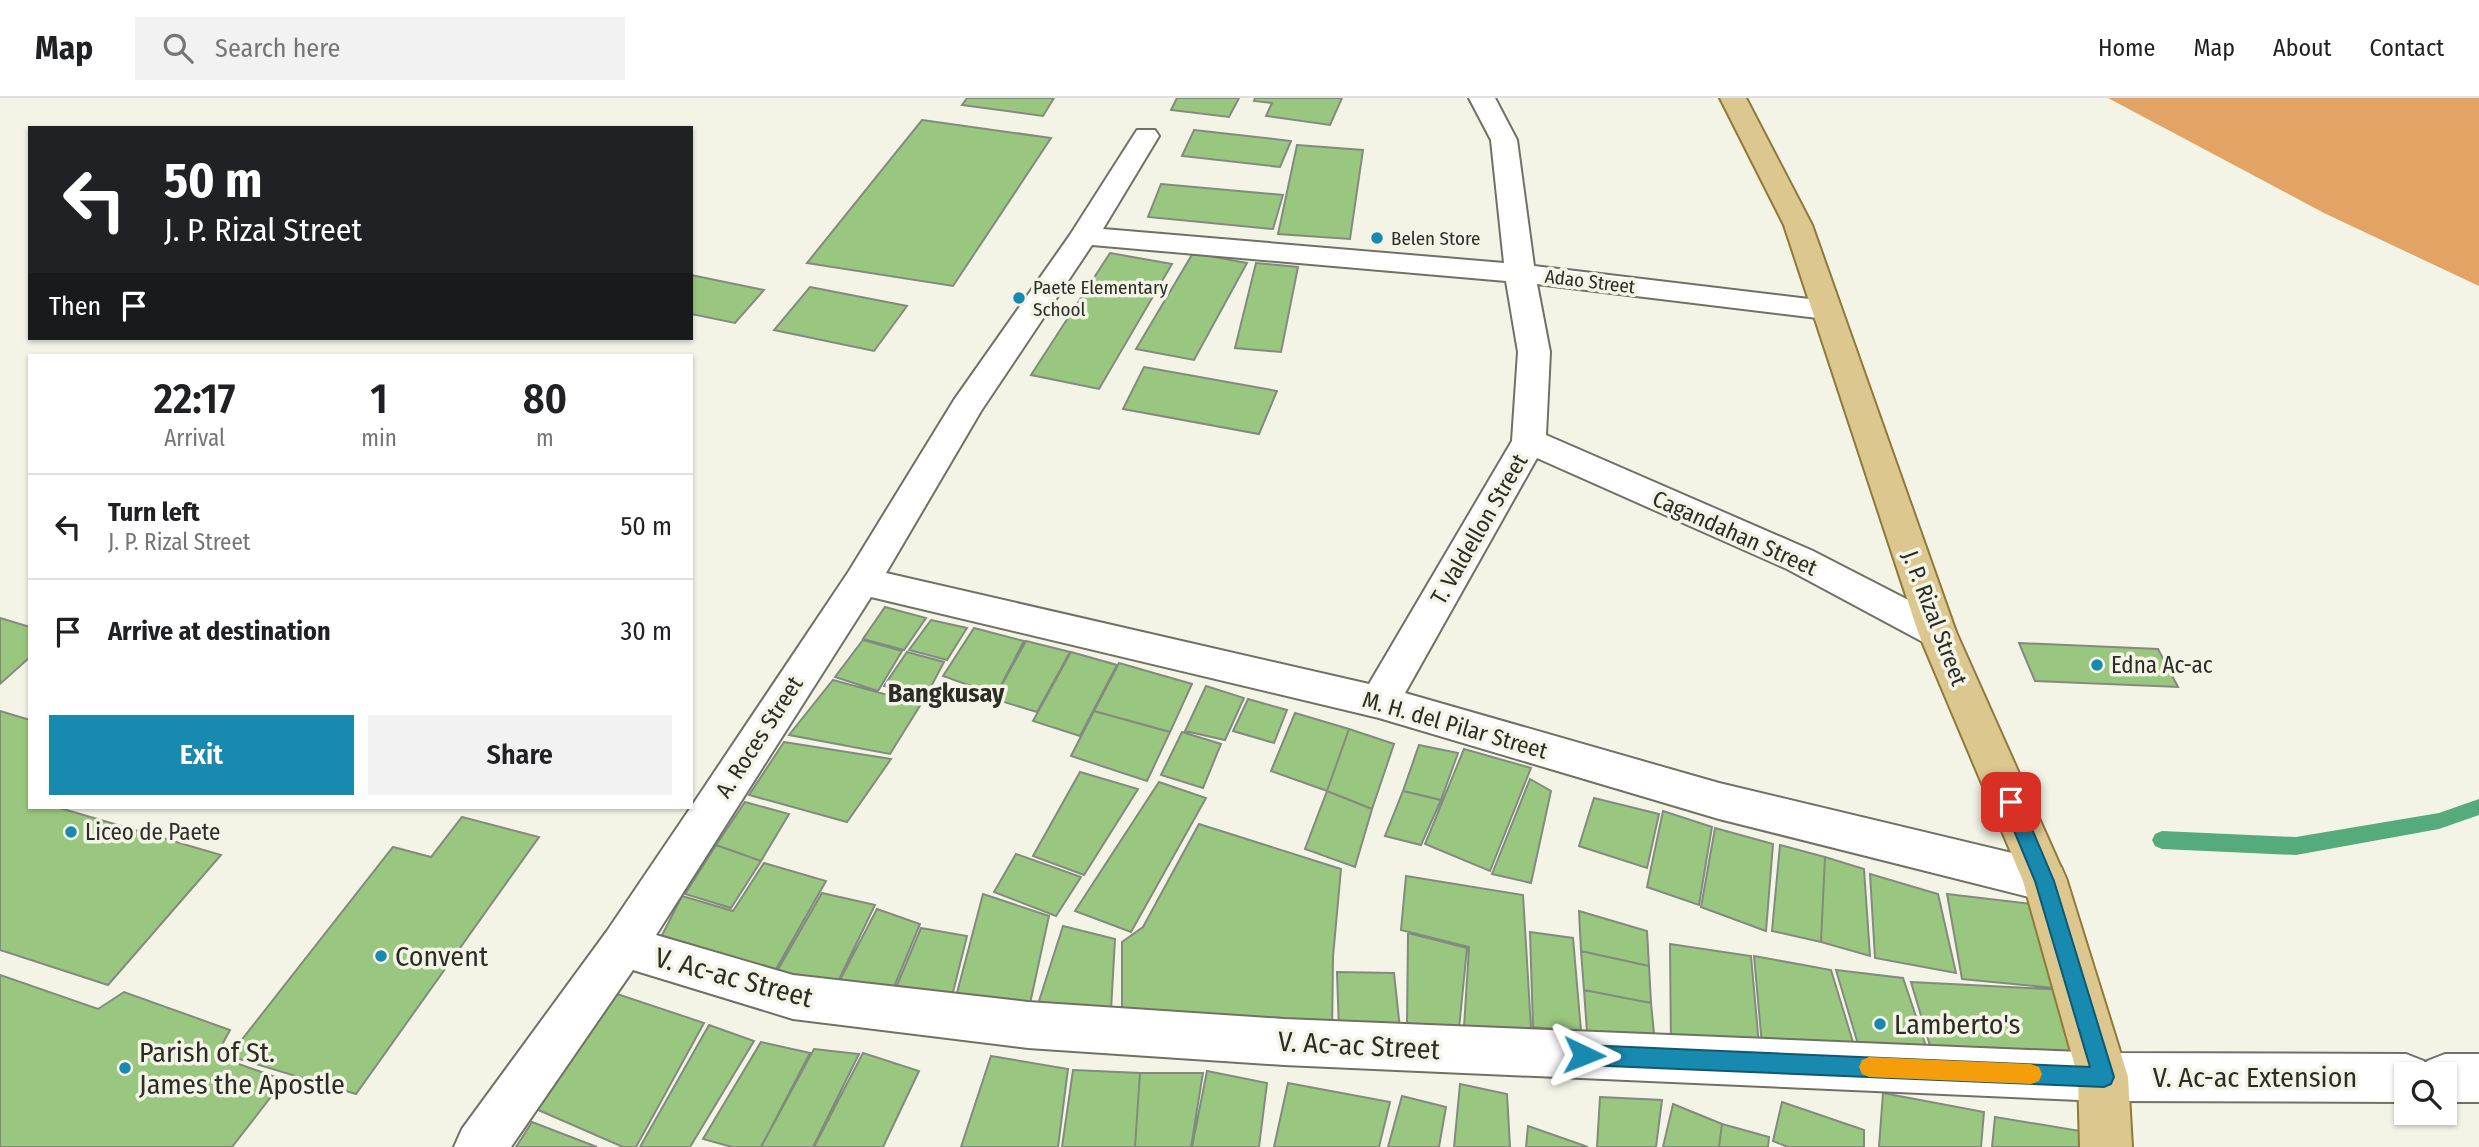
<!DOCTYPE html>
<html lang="en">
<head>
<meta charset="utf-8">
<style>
  body { margin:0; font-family:"Fira Sans Condensed",sans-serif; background:#f2f2f2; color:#202124; height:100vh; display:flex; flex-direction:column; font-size:26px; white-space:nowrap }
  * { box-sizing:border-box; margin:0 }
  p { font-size:23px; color:#757577 }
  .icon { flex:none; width:38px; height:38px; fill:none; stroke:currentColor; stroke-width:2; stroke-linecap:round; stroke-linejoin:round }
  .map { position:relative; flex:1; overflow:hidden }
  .sheet { position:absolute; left:28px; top:256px; width:665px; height:455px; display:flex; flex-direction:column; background:#fff; border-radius:0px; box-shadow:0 2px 5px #0004 }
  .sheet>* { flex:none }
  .hud { position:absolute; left:28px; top:28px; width:665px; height:214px; border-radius:0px; box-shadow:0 2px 5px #0004; background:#202124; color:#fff; overflow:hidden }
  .fabs { position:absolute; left:2394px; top:964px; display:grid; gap:14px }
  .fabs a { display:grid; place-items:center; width:63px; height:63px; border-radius:0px; background:#fff; box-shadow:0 2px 5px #0004; font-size:35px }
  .pin { position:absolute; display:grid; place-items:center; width:60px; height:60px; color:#fff; margin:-30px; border-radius:14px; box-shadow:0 4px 10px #0006 }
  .me { position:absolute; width:77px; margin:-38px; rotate:92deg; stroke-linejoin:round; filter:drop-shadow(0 0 5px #0008) }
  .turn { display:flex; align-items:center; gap:24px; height:147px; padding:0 21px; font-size:32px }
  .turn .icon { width:91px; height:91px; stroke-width:2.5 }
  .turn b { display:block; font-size:49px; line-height:60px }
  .then { display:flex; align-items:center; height:66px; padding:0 21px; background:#0003; gap:14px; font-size:26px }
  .eta { display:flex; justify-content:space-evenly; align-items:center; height:119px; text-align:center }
  .eta b { font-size:42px; font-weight:600; line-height:49px }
  .action { display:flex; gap:14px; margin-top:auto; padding:14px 21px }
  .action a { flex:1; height:80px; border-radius:0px; background:#1889af; color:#fff; font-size:28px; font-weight:600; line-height:80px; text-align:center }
  .action a+a { background:#f2f2f2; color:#202124 }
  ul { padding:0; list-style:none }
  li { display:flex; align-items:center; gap:21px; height:105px; padding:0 21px; border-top:2px solid #e0e0e0 }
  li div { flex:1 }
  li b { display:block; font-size:26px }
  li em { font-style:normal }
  header { display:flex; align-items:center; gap:42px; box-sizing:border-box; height:98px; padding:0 35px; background:#fff; border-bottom:2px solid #e0e0e0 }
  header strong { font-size:33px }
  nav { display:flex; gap:38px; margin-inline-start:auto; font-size:24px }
  .search { width:490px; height:63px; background:#f2f2f2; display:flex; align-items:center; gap:18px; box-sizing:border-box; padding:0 24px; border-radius:0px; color:#757577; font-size:26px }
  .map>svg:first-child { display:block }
  .forest { fill:#e2a364 }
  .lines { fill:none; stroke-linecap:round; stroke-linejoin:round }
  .stream { fill:#56ab7c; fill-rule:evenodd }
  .building { fill:#9ac77f; stroke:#838a7f; stroke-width:2 }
  .minor-casing { stroke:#707164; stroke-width:4 }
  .major-casing { stroke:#90793a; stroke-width:4 }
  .minor { fill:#fff; fill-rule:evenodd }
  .major { fill:#dcc78f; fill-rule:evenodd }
  .route { fill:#1889af; stroke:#105972; stroke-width:2 }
  .slow { fill:#f59e0b }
  .poi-dot { fill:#1889af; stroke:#f3f4e6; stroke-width:2.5 }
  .labels { text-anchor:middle; stroke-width:7; stroke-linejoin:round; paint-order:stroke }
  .far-poi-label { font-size:19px; fill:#2d2d28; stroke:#f3f4e6; text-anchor:start }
  .far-street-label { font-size:19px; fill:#2d2d28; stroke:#f3f4e6 }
  .street-label { font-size:23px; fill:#2d2d28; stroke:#f3f4e6 }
  .poi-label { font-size:23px; fill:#2d2d28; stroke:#f3f4e6; text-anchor:start }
  .quarter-label { font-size:26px; font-weight:bold; fill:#2d2d28; stroke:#f3f4e6 }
  .near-poi-label { font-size:28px; fill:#2d2d28; stroke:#f3f4e6; text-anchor:start }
  .near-street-label { font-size:28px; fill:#2d2d28; stroke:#f3f4e6 }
</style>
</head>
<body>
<header>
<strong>Map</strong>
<div class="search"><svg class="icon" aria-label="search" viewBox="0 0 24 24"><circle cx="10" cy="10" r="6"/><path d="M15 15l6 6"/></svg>Search here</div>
<nav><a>Home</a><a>Map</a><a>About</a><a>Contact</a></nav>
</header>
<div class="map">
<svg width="2479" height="1049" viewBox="0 0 2479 1049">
  <rect width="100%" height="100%" fill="#f3f4e6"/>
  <path class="forest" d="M2108,0h371v188l-155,-73z"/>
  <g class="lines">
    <path class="stream" d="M2479,701v16l-40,14 -143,26 -134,-6 -7,-3 -3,-6 3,-6 7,-3 134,6 143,-24z"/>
  </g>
  <path class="building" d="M967,0h87l-11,18 -81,-11z
    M1177,0h62l-10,19 -58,-7z
    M1255,0h87l-12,27 -64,-9 6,-13 -18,-2z
    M922,22l129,18 -98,148 -146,-23z
    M1194,32l97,11 -11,26 -98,-11z
    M1297,47l66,5 -13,89 -72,-5z
    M1161,86l122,11 -10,34 -125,-12z
    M1110,155l62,11 -73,125 -68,-14z
    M1193,155l54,10 -53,97 -58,-11z
    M1256,165l42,4 -17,85 -46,-4z
    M691,177l73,15 -29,33 -44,-9z
    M810,189l97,19 -33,45 -100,-21z
    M1144,269l133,24 -18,43 -136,-25z
    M885,509l41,11 -22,32 -41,-11z
    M0,520l30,9v30l-30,27z
    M931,522l36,8 -20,32 -38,-10z
    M974,530l50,13 -28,54 -53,-19z
    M863,542l39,11 -24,40 -43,-14z
    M1026,543l44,11 -33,60 -43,-13z
    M2019,545l139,6 20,38 -143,-6z
    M907,554l37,10 -19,36 -41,-12z
    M1071,554l46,13 -37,71 -47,-15z
    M1119,565l73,21 -22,48 -76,-21z
    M833,582l88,24 -31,50 -101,-19z
    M1206,588l38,12 -19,42 -40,-9z
    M1248,601l39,11 -13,33 -41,-12z
    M0,613l30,9v87h35l-2,2 158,46 -113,130 -108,-35z
    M1094,613l76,21 -23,49 -76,-25z
    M1295,615l54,16 -22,62 -56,-20z
    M1349,631l45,15 -22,65 -45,-18z
    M1182,634l39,12 -18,44 -42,-13z
    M784,644l107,17 -44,63 -98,-27z
    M1419,647l39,8 -17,47 -38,-9z
    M1464,651l67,19 -41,103 -65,-27z
    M1080,674l58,17 -54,86 -51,-19z
    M1530,681l21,12 -20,92 -39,-9z
    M1159,684l47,16 -75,134 -56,-21z
    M1327,693l45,18 -17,58 -50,-18z
    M1403,693l38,9 -20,45 -36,-9z
    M1594,700l65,16 -12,54 -68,-22z
    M745,704l44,12 -28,47 -45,-16z
    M1663,713l49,16 -13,78 -52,-18z
    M462,719l77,20 -183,257 -127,-38 164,-209 38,10z
    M1199,726l142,45 -8,88 -1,80 -210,-8v-87l21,-15z
    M1715,730l58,16 -7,87 -65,-24z
    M716,747l45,16 -30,47 -46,-14z
    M1780,747l45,12 -4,85 -49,-11z
    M1016,756l65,23 -25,39 -62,-24z
    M1825,759l39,12 6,87 -49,-14z
    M764,765l62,18 -59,104 -113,-34 28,-55 51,15z
    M1870,776l68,20 18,79 -81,-15z
    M1406,778l117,19 8,133 -67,-1 5,-80 -68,-17z
    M822,795l53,12 -45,93 -61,-13z
    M983,796l66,22 -23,106 -74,-10z
    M1947,796l103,12 24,84 -112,-11z
    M877,811l43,15 -33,80 -56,-7z
    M1579,813l68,20 2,35 -68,-15z
    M1063,828l52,13 -5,89 -78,-5z
    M921,830l46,8 -19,76 -58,-10z
    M1530,834l43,6 8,93 -48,-4z
    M1408,835l59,15 -8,81 -52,-3z
    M1670,846l81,12 9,100 -89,-8z
    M1581,853l68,15 2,37 -67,-13z
    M1754,858l77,14 28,92 -96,-6z
    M1836,872l67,8 29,86 -69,-3z
    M1337,874l57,1 6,56 -61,1z
    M0,877l98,34 26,-17 106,38 -14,26 68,24 -52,67h-232z
    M1911,884l157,8 30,83 -162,-7z
    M1584,892l67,13 4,41 -68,-12z
    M611,894l93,31 -68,124h-13l-87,-38z
    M709,927l45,16 -64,106h-50z
    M761,944l49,11 -49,94h-29l-29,-8z
    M814,951l45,5 -46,93h-52z
    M863,955l56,18 -36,76h-69z
    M991,958l77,13 -10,78h-97z
    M1073,972l67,3 -5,74h-73z
    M1207,973l60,12 -8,64h-67z
    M1140,975h63l-12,74h-56z
    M1288,985l102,19 -11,45h-105z
    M1460,986l47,10 3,53h-56z
    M1883,995l101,19 -3,35h-102z
    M1402,998l44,11 -7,40h-51z
    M1600,999l62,3 -6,47h-59z
    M1782,1004l82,28v17h-76l-15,-6z
    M1673,1006l49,20 -3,23h-56z
    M1995,1019l109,18 -2,12h-110z
    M532,1024l65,25h-81z
    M1722,1026l47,13 -1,10h-49z
    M1528,1028l60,21h-62z"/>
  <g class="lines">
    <g class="minor-casing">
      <path id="minor" d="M1469,0h26l22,42 17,126 292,35 11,2 4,7 -4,7 -11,2 -289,-35 13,68 -4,83 267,116 138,71 5,10 -5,10 -14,5 -14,-5 -136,-73 -250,-111 -132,235 314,90 326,78 16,6 6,14 -6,14 -16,6 -326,-82 -340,-101 -508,-121 -215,338 137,40 235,27 256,17 819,34 303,1 18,7 2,5 1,-5 18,-7h34v48h-34v-28h-39v28l-303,-1 -819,-36 -256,-17 -235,-29 -160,-49 -122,177h-57l8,-18 145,-198 84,-124 158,-236 105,-171 116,-165 67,-105h18l4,6 -56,93 401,34 -13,-123zM1092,147l414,36 12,71 -6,89 -143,243 -483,-111 95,-162z"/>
    </g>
    <g class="major-casing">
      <path id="major" d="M1720,0h26l66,127 144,407 111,249 61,196 4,70h-52l-2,-70 -55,-196 -105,-249 -134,-407z"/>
    </g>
    <use href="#minor" class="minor"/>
    <use href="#major" class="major"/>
  </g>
  <path class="route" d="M2011,696l7,2 36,85 60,196 -3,7 -7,3 -520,-22 -7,-3 -3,-7 3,-7 7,-3 506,22 -55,-186 -33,-79z"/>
  <path class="slow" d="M1869,959l162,7 8,3 3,7 -3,7 -8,3 -162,-7 -7,-3 -3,-7 3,-7z"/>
  <g class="poi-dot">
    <circle cx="1377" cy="140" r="7"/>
    <circle cx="1019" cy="200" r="7"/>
    <circle cx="2097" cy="567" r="7"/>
    <circle cx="71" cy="734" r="7"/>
    <circle cx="381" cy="858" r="7"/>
    <circle cx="1880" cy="926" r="7"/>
    <circle cx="125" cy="970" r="7"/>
  </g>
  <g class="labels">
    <g class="far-poi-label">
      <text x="1391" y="147">Belen Store</text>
      <text x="1033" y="196">Paete Elementary<tspan x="1033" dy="22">School</tspan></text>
    </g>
    <g class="far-street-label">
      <text transform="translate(1590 183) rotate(7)" y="7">Adao Street</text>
    </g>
    <g class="street-label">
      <text transform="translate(1479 431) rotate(-60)" y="8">T. Valdellon Street</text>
      <text transform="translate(1735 435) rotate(24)" y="8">Cagandahan Street</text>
      <text transform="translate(1935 520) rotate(69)" y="8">J. P. Rizal Street</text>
      <text transform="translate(1455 627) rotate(16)" y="8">M. H. del Pilar Street</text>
      <text transform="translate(759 639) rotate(-57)" y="8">A. Roces Street</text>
    </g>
    <g class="poi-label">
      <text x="2111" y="575">Edna Ac-ac</text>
      <text x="85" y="742">Liceo de Paete</text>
    </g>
    <g class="quarter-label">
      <text x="946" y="604">Bangkusay</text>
    </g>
    <g class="near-poi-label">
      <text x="395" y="868">Convent</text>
      <text x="1894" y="936">Lamberto's</text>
      <text x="139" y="964">Parish of St.<tspan x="139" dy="32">James the Apostle</tspan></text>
    </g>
    <g class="near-street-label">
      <text transform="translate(734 879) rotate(15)" y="10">V. Ac-ac Street</text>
      <text transform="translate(1359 947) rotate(3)" y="10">V. Ac-ac Street</text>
      <text x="2255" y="989">V. Ac-ac Extension</text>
    </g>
  </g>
</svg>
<div class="fabs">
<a><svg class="icon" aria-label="search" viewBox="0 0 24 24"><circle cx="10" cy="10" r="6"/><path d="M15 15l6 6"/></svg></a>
</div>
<div class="pin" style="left:2011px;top:704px;background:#d93025"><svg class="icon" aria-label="arrive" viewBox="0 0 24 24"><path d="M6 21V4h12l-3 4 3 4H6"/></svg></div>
<svg class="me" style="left:1584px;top:957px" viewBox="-20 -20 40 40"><path d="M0-17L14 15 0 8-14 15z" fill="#1889af" stroke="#fff" stroke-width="4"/></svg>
<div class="hud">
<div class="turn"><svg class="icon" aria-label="left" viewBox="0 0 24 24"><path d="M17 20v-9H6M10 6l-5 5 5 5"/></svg><div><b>50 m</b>J. P. Rizal Street</div></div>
<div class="then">Then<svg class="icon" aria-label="arrive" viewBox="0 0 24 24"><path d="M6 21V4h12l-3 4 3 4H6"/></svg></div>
</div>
<section class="sheet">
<div class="eta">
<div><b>22:17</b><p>Arrival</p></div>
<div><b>1</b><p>min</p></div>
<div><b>80</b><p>m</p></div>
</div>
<ul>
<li><svg class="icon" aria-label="left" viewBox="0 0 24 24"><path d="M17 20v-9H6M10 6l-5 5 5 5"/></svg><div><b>Turn left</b><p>J. P. Rizal Street</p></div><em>50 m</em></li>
<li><svg class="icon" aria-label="arrive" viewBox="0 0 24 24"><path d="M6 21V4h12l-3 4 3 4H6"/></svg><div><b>Arrive at destination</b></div><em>30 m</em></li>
</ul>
<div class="action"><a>Exit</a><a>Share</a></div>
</section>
</div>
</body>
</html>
